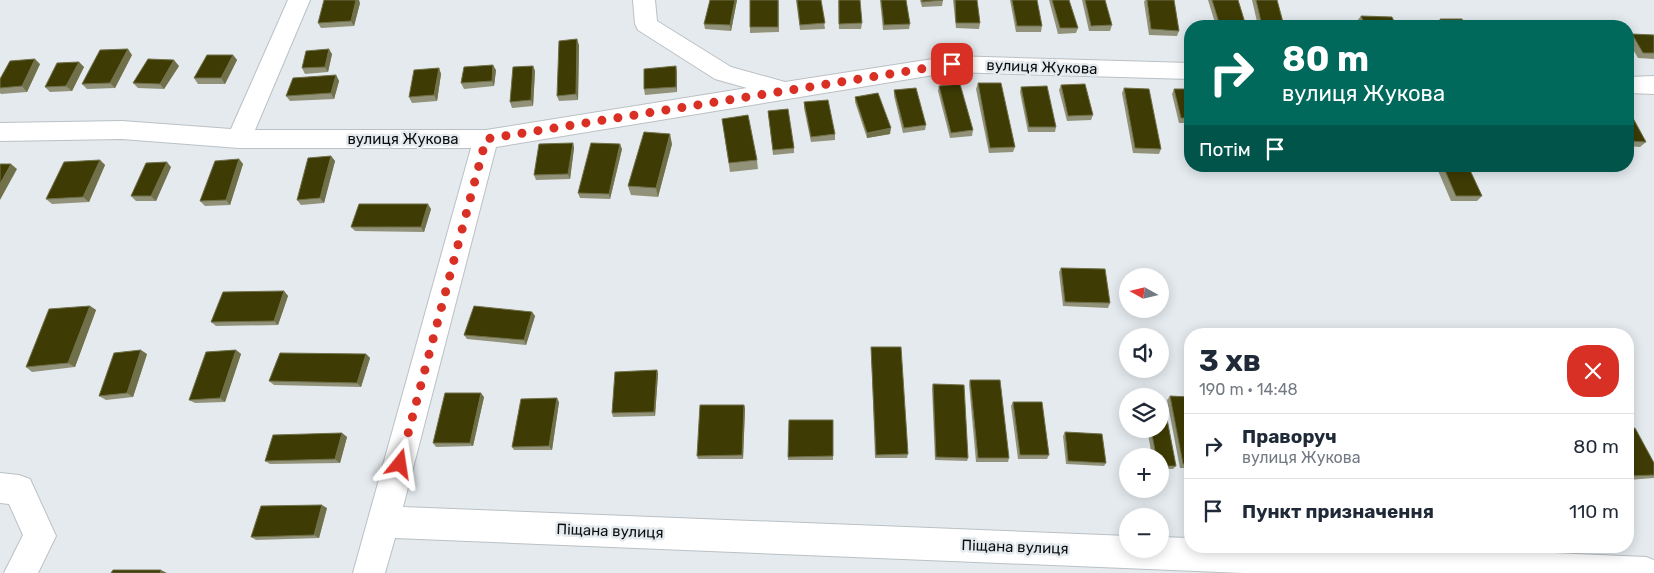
<!DOCTYPE html>
<html lang="uk">
<head>
<meta charset="utf-8">
<style>
  body { margin:0; font-family:Rubik,sans-serif; background:#f2f2f3; color:#1f2937; height:100vh; display:flex; flex-direction:column; font-size:19px; white-space:nowrap }
  * { box-sizing:border-box; margin:0 }
  p { font-size:16px; color:#747a83 }
  .icon { flex:none; width:28px; height:28px; fill:none; stroke:currentColor; stroke-width:2; stroke-linecap:round; stroke-linejoin:round }
  .map { position:relative; flex:1; overflow:hidden }
  .sheet { position:absolute; left:1184px; top:328px; width:450px; height:225px; display:flex; flex-direction:column; background:#fff; border-radius:20px; box-shadow:0 2px 12px #0003 }
  .sheet>* { flex:none }
  .top-card { position:absolute; left:1184px; top:20px; width:450px; height:152px; border-radius:20px; box-shadow:0 2px 12px #0003; background:#00695c; color:#fff; overflow:hidden }
  .needle { width:32px; rotate:278deg }
  .controls { position:absolute; left:1119px; top:268px; display:grid; gap:10px }
  .controls a { display:grid; place-items:center; width:50px; height:50px; border-radius:50%; background:#fff; box-shadow:0 2px 12px #0003; font-size:25px }
  .pin { position:absolute; display:grid; place-items:center; width:42px; height:42px; color:#fff; margin:-21px; border-radius:10px; box-shadow:0 2px 8px #0006 }
  .me { position:absolute; width:55px; margin:-28px; rotate:15deg; stroke-linejoin:round; filter:drop-shadow(0 0 4px #0008) }
  .turn { display:flex; align-items:center; gap:18px; height:105px; padding:0 15px; font-size:22px }
  .turn .icon { width:65px; height:65px; stroke-width:2.5 }
  .turn b { display:block; font-size:35px; line-height:42px }
  .then { display:flex; align-items:center; height:48px; padding:0 15px; background:#0003; gap:10px; font-size:19px }
  .round { display:grid; place-items:center; flex:none; width:52px; height:52px; border-radius:20px; background:#f2f2f3 }
  .head { display:flex; align-items:center; justify-content:space-between; height:85px; padding:0 15px }
  h1 { font-size:30px; font-weight:700; line-height:38px }
  ul { padding:0; list-style:none }
  li { display:flex; align-items:center; gap:15px; height:65px; padding:0 15px; border-top:1px solid #e0e1e3 }
  li div { flex:1 }
  li b { display:block; font-size:19px }
  li em { font-style:normal }
  .map>svg:first-child { display:block }
  .lines { fill:none; stroke-linecap:round; stroke-linejoin:round }
  .street-casing { stroke:#bac0c4; stroke-width:2 }
  .street { fill:#fff; fill-rule:evenodd }
  .wall { fill:#919279 }
  .shaded-wall { fill:#70704a }
  .building { fill:#3e3b04; stroke:#70704a }
  .route { stroke:#d93025; stroke-width:9; stroke-dasharray:0 16.2 }
  .labels { text-anchor:middle; stroke-width:5; stroke-linejoin:round; paint-order:stroke }
  .street-label { font-size:15px; fill:#0d0f10; stroke:#e4eaee }
</style>
</head>
<body>
<div class="map">
<svg width="1654" height="573" viewBox="0 0 1654 573">
  <rect width="100%" height="100%" fill="#e4eaee"/>
  <g class="lines">
    <g class="street-casing">
      <path id="street" d="M288,0h22l-55,130h231l261,-42 -32,-9 -77,-49 -3,-6 -2,-24h22l2,21 74,46 54,15 167,-26 238,7v16l-238,-7 -456,75 -93,360 725,29v13h32v-12l30,1v8h198l258,11 8,3v13h-410l-849,-35 -10,35h-32l118,-425h-232l-117,-9 -122,2v-18l122,-2 109,8z
        M1654,76v18l-26,-1v-16z
        M0,473l19,2 11,4 26,57 -18,37h-34l19,-38 -14,-31 -9,-1z"/>
    </g>
    <use href="#street" class="street"/>
  </g>
  <path class="wall" d="M737,0l-6,31 -26,-2 -1,-5z
    M779,0v32l-29,1v-6z
    M796,0h25l4,29 -25,1z
    M838,0l24,23 -1,6h-22z
    M880,0h26l4,24 -1,5 -26,1z
    M920,0h23l-1,6 -20,1z
    M953,0h24l3,23 -1,6 -23,-1z
    M1010,0h27l5,26 -1,6h-25z
    M1049,0h20l9,28 -2,5 -18,1z
    M1082,0h23l7,25 -2,6h-21z
    M1145,0h29l5,31 -2,5 -28,-1 -5,-33z
    M1208,0h30l8,26h-30z
    M1252,0h25l7,26h-26z
    M360,3l-6,23 -33,2 -3,-5z
    M1361,16l35,10h-37l-2,-5z
    M1440,19l26,7h-31z
    M1632,34l22,1v24l-16,-1 -10,-17v-2z
    M579,45l-1,55 -19,1 -2,-5z
    M332,54l-4,18 -23,2 -3,-6z
    M132,55l-17,33 -28,1 -5,-5z
    M233,55l4,5 -12,24h-27l-4,-6z
    M79,62l5,5 -12,24 -22,1 -5,-5z
    M40,64l-13,28 -26,2 -1,-1v-14z
    M179,66l-15,23 -26,-1 -5,-5z
    M533,66l2,5 -2,35 -21,2 -2,-6z
    M439,68l2,6 -4,27 -25,2 -3,-6z
    M496,70l-2,16 -30,3 -3,-6z
    M677,72v20l-32,3 -1,-6z
    M336,75l3,6 -5,18 -44,2 -4,-5z
    M978,83l37,64 -2,5 -24,1 -13,-64z
    M1061,85l32,30 -2,5 -24,1 -8,-31z
    M939,86l34,44 -1,6 -22,2 -12,-47z
    M1021,87l35,40 -1,5h-27l-8,-40z
    M1124,88l37,61 -2,5 -26,-1 -11,-60z
    M1174,89h16v34h-11l-7,-29z
    M894,90l32,35 -1,5 -22,3 -9,-37z
    M855,97l35,37 -23,4 -12,-36z
    M804,102l31,32v6l-24,2 -7,-34z
    M1628,109l18,33 -6,5 -12,-1z
    M768,111l26,37v5l-21,2z
    M722,119l35,41 1,9 -28,3z
    M573,143l1,5 -4,31 -34,1 -2,-5z
    M672,144l-14,53 -27,-2 -3,-9z
    M622,149l-12,50 -30,-1 -2,-5z
    M331,156l4,5 -11,42 -23,2 -4,-5z
    M239,159l4,5 -13,41 -25,1 -5,-5z
    M100,160l5,5 -16,37 -37,2 -6,-5z
    M1436,166h32l14,30 -5,5h-26z
    M171,167l-15,34h-20l-5,-5z
    M431,209l-7,23 -69,-1 -4,-4z
    M1061,268l49,35 -2,5 -45,-2 -4,-34z
    M284,291l4,5 -10,29 -62,1 -5,-4z
    M90,306l6,4 -21,57 -43,5 -6,-5z
    M532,312l3,4 -9,29 -59,-6 -3,-4z
    M871,347l37,107 -1,4h-32z
    M236,350l5,4 -16,48 -30,1 -6,-3z
    M147,354l-14,43 -27,3 -7,-4z
    M366,354l4,4 -9,29 -87,-2 -5,-4z
    M657,370l1,4 -3,42 -42,1 -1,-4z
    M970,380l39,78 -1,4h-32l-7,-78z
    M933,384l35,74 -1,3 -32,-1 -3,-72z
    M1170,396l20,1v71h-10l-13,-68z
    M484,397l-11,49 -37,1 -3,-4z
    M559,402l-7,48h-38l-2,-3z
    M1013,402l36,53 -2,4h-29l-7,-53z
    M744,405l1,4 -2,50h-45l-1,-3z
    M833,420v40h-45v-3z
    M1147,429h13l16,37 -3,3h-13v-13h-8z
    M1628,429l26,34v15l-26,2z
    M1065,432l41,31 -2,3 -38,-2 -3,-28z
    M342,433l5,4 -7,26 -70,1 -5,-3z
    M327,508l-8,30 -63,2 -5,-3z"/>
  <path class="shaded-wall" d="M356,0h3l1,3 -6,23 -3,-5z
    M735,0h2l-6,31 -1,-6z
    M577,39l2,6 -1,55 -2,-6z
    M128,49l4,6 -17,33 -5,-5z
    M329,49l3,5 -4,18 -3,-5z
    M233,55l4,5 -12,24 -4,-6z
    M35,59l5,5 -13,28 -5,-6z
    M174,60l5,6 -15,23 -4,-5z
    M79,62l5,5 -12,24 -6,-5z
    M493,65l3,5 -2,16 -2,-5z
    M533,66l2,5 -2,35 -2,-6z
    M676,66l1,6v20l-1,-5z
    M439,68l2,6 -4,27 -3,-6z
    M336,75l3,6 -5,18 -3,-6z
    M891,128l-1,6 -23,4v-5z
    M670,134l2,10 -14,53 -2,-9z
    M573,143l1,5 -4,31 -2,-5z
    M620,144l2,5 -12,50 -1,-5z
    M331,156l4,5 -11,42 -4,-5z
    M239,159l4,5 -13,41 -4,-5z
    M100,160l5,5 -16,37 -6,-5z
    M167,162l4,5 -15,34 -5,-5z
    M11,164l6,5 -17,31v-16z
    M428,204l3,5 -7,23 -3,-5z
    M284,291l4,5 -10,29 -4,-4z
    M90,306l6,4 -21,57 -7,-4z
    M532,312l3,4 -9,29 -2,-5z
    M141,350l6,4 -14,43 -6,-4z
    M236,350l5,4 -16,48 -5,-4z
    M366,354l4,4 -9,29 -4,-4z
    M657,370l1,4 -3,42 -1,-4z
    M481,393l3,4 -11,49 -3,-3z
    M557,398l2,4 -7,48 -3,-4z
    M744,405l1,4 -2,50 -1,-4z
    M342,433l5,4 -7,26 -5,-4z
    M322,505l5,3 -8,30 -5,-3z
    M161,570l6,3h-7z"/>
  <path class="building" d="M324,0h32l-5,21 -33,2z
    M710,0h25l-5,25 -26,-1z
    M750,0h28v27h-28z
    M797,0h24l4,23 -25,2z
    M839,0h21l2,23 -23,1z
    M881,0h25l4,24 -26,1z
    M922,0h21l-21,2z
    M955,0h22l3,23h-24z
    M1012,0h25l5,26h-25z
    M1052,0h17l9,28h-18z
    M1085,0h20l7,25 -21,1z
    M1147,0h27l5,31 -28,-2z
    M1212,0h26l8,26h-26z
    M1256,0h21l7,26h-22z
    M1361,16l31,1 4,9h-31z
    M1440,19h22l4,7h-22z
    M1632,34l22,1v18h-11z
    M577,39l-1,55 -19,2 2,-55z
    M128,49l-18,34 -28,1 18,-34z
    M329,49l-4,18 -23,1 4,-17z
    M207,55h26l-12,23h-27z
    M35,59l-13,27 -22,2v-9l10,-18z
    M148,59l26,1 -14,24 -27,-1z
    M79,62l-13,24 -21,1 12,-24z
    M493,65l-1,16 -31,2 3,-16z
    M533,66l-2,34 -21,2 3,-35z
    M676,66v21l-32,2v-20z
    M439,68l-5,27 -25,2 5,-27z
    M336,75l-5,18 -45,3 7,-18z
    M978,83h23l14,64 -25,1z
    M960,84l13,46 -22,3 -12,-47z
    M1085,84l8,31 -25,1 -7,-31z
    M1047,86l9,41h-27l-8,-40z
    M916,88l10,37 -22,3 -10,-38z
    M1124,88l25,1 12,60 -26,-1z
    M1174,89h16v29h-9z
    M878,93l13,35 -24,5 -12,-36z
    M828,100l7,34 -24,3 -7,-35z
    M788,109l6,39 -21,2 -5,-39z
    M1628,109l18,33 -18,-1z
    M748,115l9,45 -28,3 -7,-44z
    M644,132l26,2 -14,54 -28,-2z
    M573,143l-5,31 -34,1 5,-31z
    M591,143l29,1 -11,50 -31,-1z
    M331,156l-11,42 -23,2 11,-42z
    M239,159l-13,41 -26,1 15,-40z
    M100,160l-17,37 -37,2 18,-37z
    M167,162l-16,34h-20l15,-33z
    M0,164h11l-11,20z
    M1443,166h25l14,30h-26z
    M359,204h69l-7,23h-70z
    M1061,268l44,1 5,34 -45,-1z
    M284,291l-10,30 -63,1 12,-30z
    M90,306l-22,57 -42,4 23,-58z
    M474,306l58,6 -8,28 -60,-5z
    M871,347h30l7,107 -32,1z
    M141,350l-14,43 -28,3 15,-43z
    M236,350l-16,48 -31,2 17,-48z
    M280,353l86,1 -9,29 -88,-2z
    M657,370l-3,42 -42,1 3,-41z
    M970,380h30l9,78h-31z
    M933,384l31,1 4,73 -32,-1z
    M445,393h36l-11,50h-37z
    M1170,396l20,1v67h-7z
    M557,398l-8,48 -37,1 9,-48z
    M1013,402h29l7,53h-29z
    M700,405h44l-2,50 -45,1z
    M1160,419h7l9,47h-16v-10h-4l-5,-27h9z
    M789,420h44v36l-45,1z
    M1635,428l19,35v12l-26,1v-47z
    M1065,432l37,2 4,29 -38,-2z
    M342,433l-7,26 -70,2 8,-26z
    M322,505l-8,30 -63,2 10,-31z
    M113,570h48l-1,3h-49z"/>
  <g class="lines">
    <path class="route" d="M400,464l86,-325 466,-75"/>
  </g>
  <g class="labels">
    <g class="street-label">
      <text transform="translate(1042 67) rotate(2)" y="5">вулиця Жукова</text>
      <text x="403" y="144">вулиця Жукова</text>
      <text transform="translate(610 531) rotate(2)" y="5">Піщана вулиця</text>
      <text transform="translate(1015 547) rotate(2)" y="5">Піщана вулиця</text>
    </g>
  </g>
</svg>
<div class="controls">
<a><svg class="needle" viewBox="-14 -14 28 28"><path d="M0-13l5 13h-10z" fill="#e53935"/><path d="M0 13l5-13h-10z" fill="#747a83"/></svg></a>
<a><svg class="icon" aria-label="sound" viewBox="0 0 24 24"><path d="M4 9h4l5-4v14l-5-4H4zM17 9q2 3 0 6"/></svg></a>
<a><svg class="icon" aria-label="layers" viewBox="0 0 24 24"><path d="M12 4l9 5-9 5-9-5zM3 14l9 5 9-5"/></svg></a>
<a>+</a>
<a>−</a>
</div>
<div class="pin" style="left:952px;top:64px;background:#d93025"><svg class="icon" aria-label="arrive" viewBox="0 0 24 24"><path d="M6 21V4h12l-3 4 3 4H6"/></svg></div>
<svg class="me" style="left:400px;top:464px" viewBox="-20 -20 40 40"><path d="M0-17L14 15 0 8-14 15z" fill="#d93025" stroke="#fff" stroke-width="4"/></svg>
<div class="top-card">
<div class="turn"><svg class="icon" aria-label="right" viewBox="0 0 24 24"><path d="M7 20v-9h11M14 6l5 5-5 5"/></svg><div><b>80 m</b>вулиця Жукова</div></div>
<div class="then">Потім<svg class="icon" aria-label="arrive" viewBox="0 0 24 24"><path d="M6 21V4h12l-3 4 3 4H6"/></svg></div>
</div>
<section class="sheet">
<div class="head"><div><h1>3 хв</h1><p>190 m · 14:48</p></div><a class="round" style="background:#d93025;color:#fff"><svg class="icon" aria-label="close" viewBox="0 0 24 24"><path d="M6 6l12 12M18 6L6 18"/></svg></a></div>
<ul>
<li><svg class="icon" aria-label="right" viewBox="0 0 24 24"><path d="M7 20v-9h11M14 6l5 5-5 5"/></svg><div><b>Праворуч</b><p>вулиця Жукова</p></div><em>80 m</em></li>
<li><svg class="icon" aria-label="arrive" viewBox="0 0 24 24"><path d="M6 21V4h12l-3 4 3 4H6"/></svg><div><b>Пункт призначення</b></div><em>110 m</em></li>
</ul>
</section>
</div>
</body>
</html>
